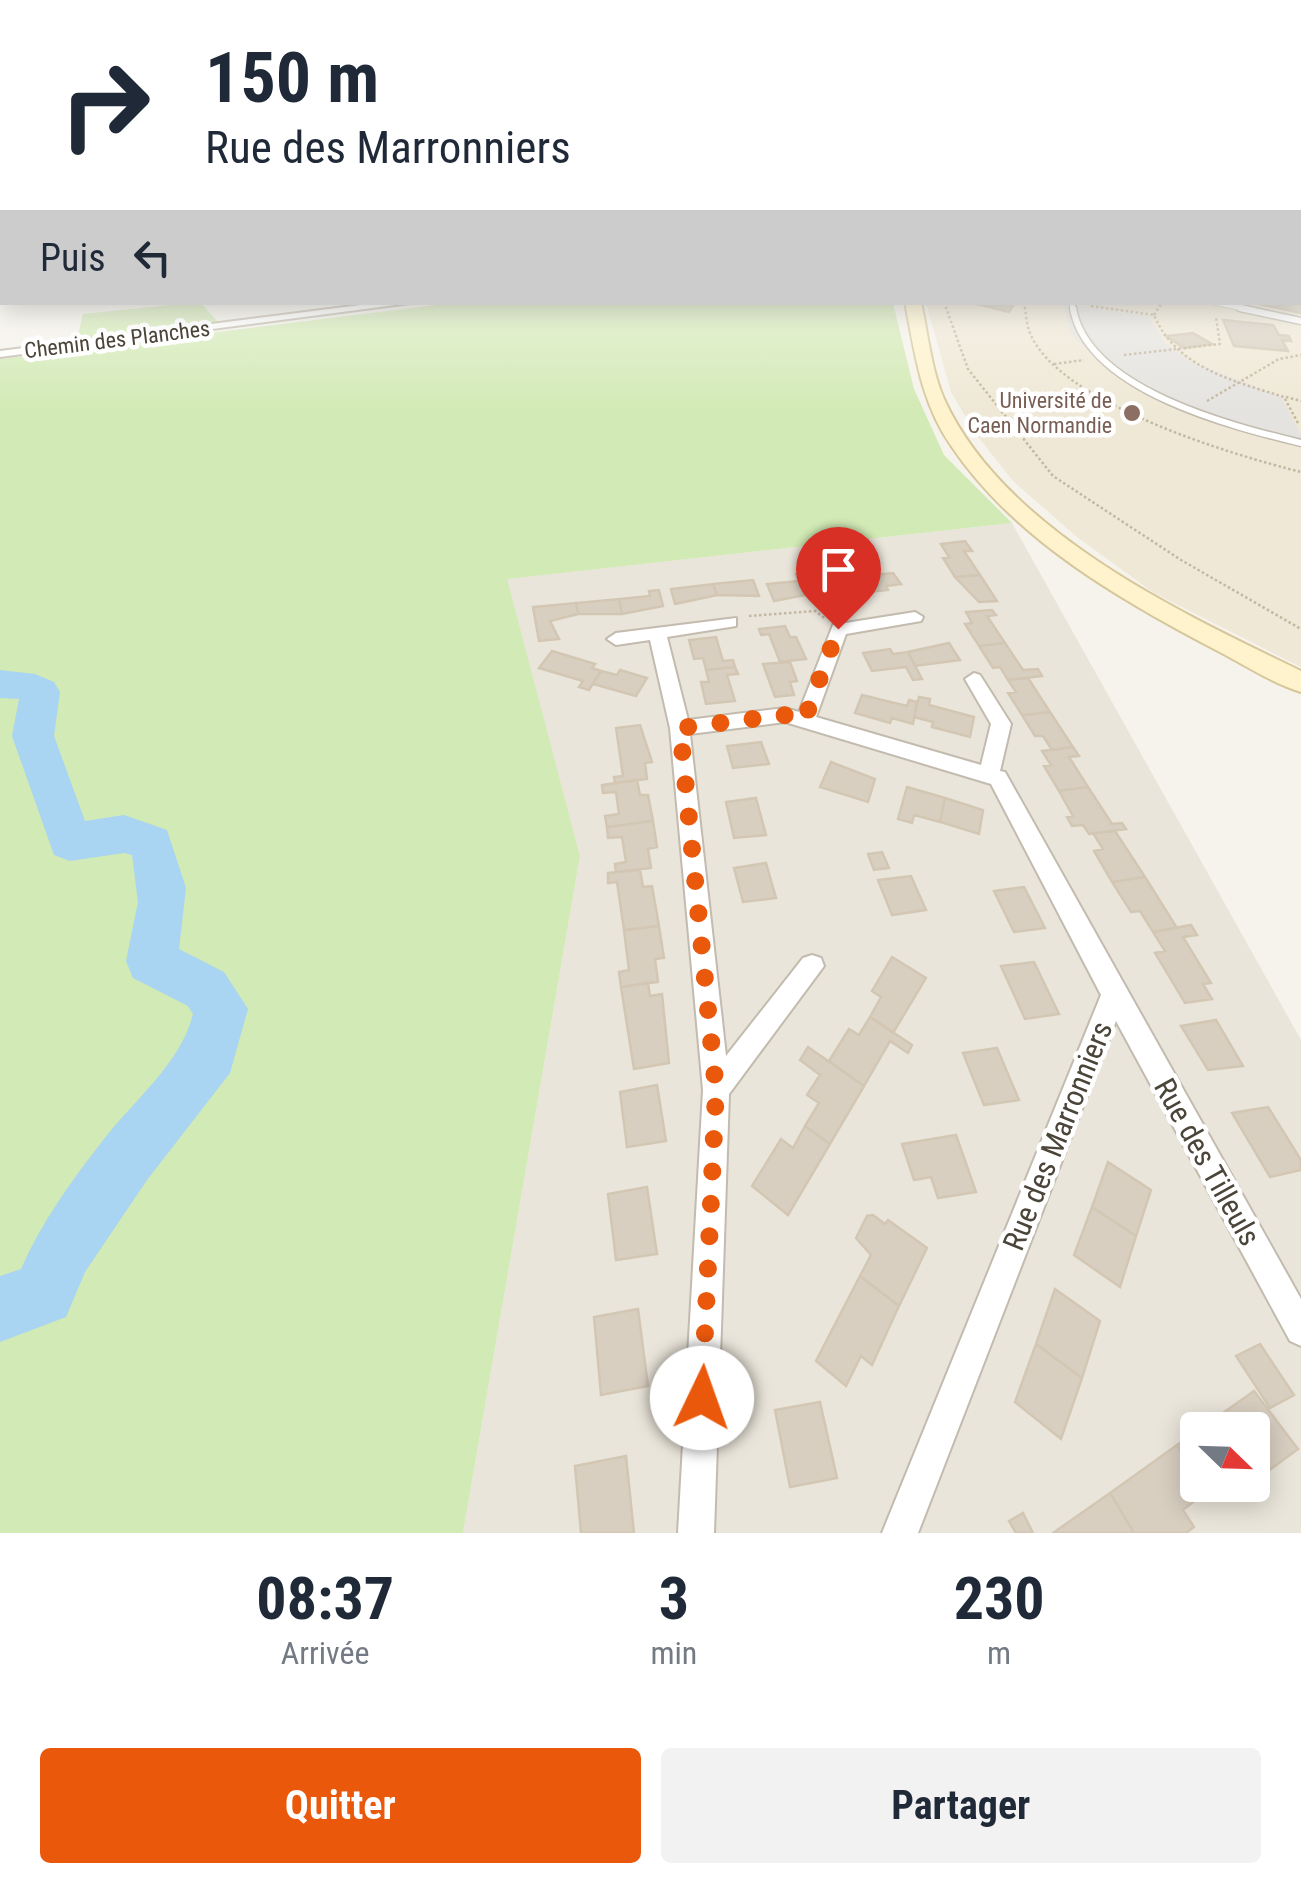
<!DOCTYPE html>
<html lang="fr">
<head>
<meta charset="utf-8">
<style>
  body { margin:0; font-family:"Roboto Condensed",sans-serif; background:#f2f2f3; color:#1f2937; height:100vh; display:flex; flex-direction:column; font-size:38px; white-space:nowrap }
  * { box-sizing:border-box; margin:0 }
  p { font-size:32px; color:#747a83 }
  .icon { flex:none; width:55px; height:55px; fill:none; stroke:currentColor; stroke-width:2; stroke-linecap:round; stroke-linejoin:round }
  .map { position:relative; height:1533px; overflow:hidden }
  .details { display:flex; flex-direction:column; background:#fff; flex:1 }
  .details>* { flex:none }
  .guide { position:absolute; left:0px; top:0px; width:1302px; height:305px; box-shadow:0 5px 25px #0003; background:#fff; color:#1f2937; overflow:hidden }
  .needle { width:65px; rotate:113deg }
  .fabs { position:absolute; left:1180px; top:1412px; display:grid; gap:20px }
  .fabs a { display:grid; place-items:center; width:90px; height:90px; border-radius:10px; background:#fff; box-shadow:0 5px 25px #0003; font-size:50px }
  .pin { position:absolute; display:grid; place-items:center; width:85px; height:85px; color:#fff; margin:-102px -42px; border-radius:50% 50% 50% 0; rotate:-45deg; box-shadow:0 0 10px #0007 }
  .pin .icon { rotate:45deg }
  .me { position:absolute; width:110px; margin:-55px; rotate:3deg; stroke-linejoin:round; filter:drop-shadow(0 0 8px #0008) }
  .turn { display:flex; align-items:center; gap:35px; height:210px; padding:0 40px; font-size:45px }
  .turn .icon { width:130px; height:130px; stroke-width:2.5 }
  .turn b { display:block; font-size:70px; line-height:85px }
  .then { display:flex; align-items:center; height:95px; padding:0 40px; background:#0003; gap:20px; font-size:38px }
  .eta { display:flex; justify-content:space-evenly; align-items:center; height:170px; text-align:center }
  .eta b { font-size:60px; font-weight:700; line-height:70px }
  .button { display:flex; gap:20px; margin-top:auto; padding:20px 40px }
  .button a { flex:1; height:115px; border-radius:10px; background:#ea580c; color:#fff; font-size:40px; font-weight:700; line-height:115px; text-align:center }
  .button a+a { background:#f2f2f3; color:#1f2937 }
  .map>svg:first-child { display:block }
  .residential { fill:#eae5da; fill-rule:evenodd }
  .education { fill:#efe8d6 }
  .green { fill:#d2eab5 }
  .parking { fill:#e5e3e0 }
  .lines { fill:none; stroke-linecap:round; stroke-linejoin:round }
  .river { fill:#a9d4f2; fill-rule:evenodd }
  .building { fill:#d8cfc1; stroke:#d3c7b4; stroke-width:2.5 }
  .lane-far1-casing { stroke:#c2bbae; stroke-width:6 }
  .lane-casing { stroke:#c2bbae; stroke-width:9 }
  .street-casing { stroke:#c2bbae; stroke-width:4 }
  .secondary-casing { stroke:#d6c79b; stroke-width:4 }
  .path { stroke:#c4b79f; stroke-width:2.5; stroke-dasharray:2.5 2.5; stroke-linecap:butt }
  .lane-far1 { stroke:#fff; stroke-width:5 }
  .lane { stroke:#fff; stroke-width:6 }
  .street { fill:#fff; fill-rule:evenodd }
  .secondary { fill:#fff3cd; fill-rule:evenodd }
  .route { stroke:#ea580c; stroke-width:18; stroke-dasharray:0 32.4 }
  .education-dot { fill:#8d6e63; stroke:#fff; stroke-width:4 }
  .labels { text-anchor:middle; stroke-width:9; stroke-linejoin:round; paint-order:stroke }
  .far-street-label { font-size:22px; fill:#4b4439; stroke:#fff }
  .far-education-label { font-size:22px; fill:#785e54; stroke:#fff; text-anchor:end }
  .near-street-label { font-size:30px; fill:#4b4439; stroke:#fff }
</style>
</head>
<body>
<div class="map">
<svg width="1301" height="1533" viewBox="0 0 1301 1533">
  <rect width="100%" height="100%" fill="#f6f3ec"/>
  <path class="residential" d="M1012,523l289,517v493h-838l117,-677 -74,-277zM1198,1430h54v55h-54z"/>
  <path class="education" d="M1301,198v469l-147,-74 -77,-56 -64,-56 -38,-48 -24,-41 -25,-89 374,-1z"/>
  <path class="green" d="M189,303l13,1 17,19 -142,17 6,-26z
    M453,303h440l21,86 30,66 68,68 -505,56 73,277 -117,677h-463v-1174z"/>
  <path class="parking" d="M1064,304l84,12 17,27 25,18 91,36 20,37v13l-89,-25 -47,-19 -55,-31 -40,-39z"/>
  <g class="lines">
    <path class="river" d="M0,670l35,4 19,8 6,10 -6,44 31,85 39,-6 43,15 19,58 -7,61 45,23 24,37 -18,64 -83,107 -62,92 -19,45 -66,25v-66l21,-7c21,-48 51,-89 83,-130 31,-40 77,-76 89,-125l-5,-8 -55,-28 -7,-17 12,-59 -6,-47 -8,-2 -54,8 -16,-6 -42,-119 7,-37 -19,-1z"/>
  </g>
  <path class="building" d="M1301,281v32l-50,-11h49z
    M969,302h46l-6,10z
    M1223,320l50,5 6,10 10,1 2,5 -9,-1 6,11 -54,-5z
    M1193,333l19,11 -28,4 -18,-12z
    M965,541l7,10h-8l16,24 -25,2 -12,-19 6,-1 -8,-13z
    M813,572l4,8 32,-3 8,16h-42l-9,-20z
    M806,573l9,20 -41,8 -7,-17 32,-3 -3,-7z
    M893,573l8,11 -15,2 2,4 -31,3 -8,-16z
    M980,575l17,26 -18,1 -24,-25z
    M753,580l6,16 -42,-1 -4,-11z
    M713,584l4,11 -42,9 -4,-15z
    M659,590l4,16 -41,8 -3,-15 31,-3 -1,-5z
    M619,599l3,15h-44l-2,-11z
    M576,603l2,11 -28,7 9,18 -20,2 -6,-34z
    M992,610l4,5 -9,1 18,27 -26,3 -14,-22 7,-1 -6,-11z
    M785,626l5,11h6l10,22 -26,3 -11,-28 -8,1 -2,-6z
    M716,637l7,24 10,-1 2,7 -29,3 -3,-12 -9,1 -5,-19z
    M949,643l11,17 -45,6 -7,-14z
    M1005,643l18,27 15,-1 4,7 -34,4 -8,-13 -7,1 -14,-22z
    M890,649l3,5 15,-2 14,27 -9,1 -7,-13 -34,4 -9,-18z
    M552,651l43,13 -3,4 9,3 -12,19 -10,-3 4,-6 -44,-13z
    M790,662l7,19 -7,1 4,13 -19,2 -12,-33z
    M735,667l3,7 -11,1 8,26 -29,3 -5,-22h8l-3,-12z
    M620,670l27,8 -11,18 -43,-12 8,-13 16,4z
    M1028,678l22,34 -28,3 -14,-22 8,-1 -8,-12z
    M862,695l45,11 2,-6 8,2 -4,22 -21,-6 -2,5 -35,-10z
    M919,697l11,2 -1,6 45,12 -4,20 -38,-10 1,-5 -19,-5z
    M1050,712l23,35 -21,3 -9,-14h-8l-13,-21z
    M640,725l12,37 -7,1 2,16 -32,4 -1,-6 9,-1 -7,-48z
    M761,742l8,22 -36,4 -6,-22z
    M1073,747l6,9 -10,1 19,30 -29,4 -15,-25 7,-1 -9,-14z
    M831,762l44,17 -7,23 -48,-15z
    M637,780l3,15h8l5,26 -46,6 -2,-11 14,-2 -3,-22 -13,1 -1,-8z
    M907,787l38,11 -5,24 -26,-7 -2,8 -14,-4z
    M1088,787l24,37 10,-1 4,6 -37,5 -6,-9 -11,1 -5,-9 6,-1 -14,-25z
    M756,798l10,37 -32,3 -8,-36z
    M945,798l38,12 -4,24 -39,-12z
    M653,821l4,26 -9,2 3,19 -35,4 -1,-8 11,-2 -4,-25 -14,1 -1,-11z
    M1115,831l30,46 -33,5 -18,-31 9,-2 -10,-16z
    M882,852l7,16 -15,2 -6,-16z
    M766,863l10,35 -33,4 -9,-34z
    M640,870l3,17 9,-1 7,40 -35,4 -7,-48 -9,1v-10z
    M911,876l15,34 -34,5 -14,-35z
    M1145,877l32,51 -24,4 -13,-21 -9,1 -19,-30z
    M1024,887l21,41 -31,4 -20,-41z
    M1191,925l6,10 -14,2 28,46 -8,1 9,15 -27,4 -30,-50 10,-2 -12,-19z
    M659,926l5,32 -9,1 3,23 -37,5 -2,-15 10,-2 -5,-40z
    M892,957l34,21 -33,55 -23,-16 11,-20 -9,-6z
    M1034,962l25,52 -34,5 -24,-53z
    M648,983l2,13 12,-2 7,69 -35,6 -13,-82z
    M870,1017l42,28 -4,8 -18,-12 -26,45 -35,-25 20,-32 10,6z
    M1216,1020l27,46 -35,4 -27,-44z
    M808,1047l56,39 -34,58 -25,-18 14,-23 -12,-8 13,-20 -20,-15z
    M997,1048l22,52 -35,5 -21,-52z
    M657,1085l9,56 -39,6 -7,-55z
    M1268,1107l33,53v10l-31,7 -38,-64z
    M805,1126l25,18 -42,71 -36,-29 29,-47 12,9z
    M956,1135l20,57 -38,6 -7,-21 -17,3 -12,-36z
    M1108,1162l43,28 -15,46 -44,-29z
    M647,1187l10,67 -41,6 -8,-66z
    M1092,1207l44,29 -16,51 -46,-32z
    M873,1215l12,9 3,-4 39,28 -28,58 -39,-30 11,-21 -15,-17 11,-22z
    M860,1276l39,30 -27,59 -11,-9 -15,30 -30,-25z
    M1055,1289l45,32 -18,57 -46,-34z
    M638,1309l10,77 -47,9 -7,-78z
    M1036,1344l46,34 -21,61 -46,-37z
    M1260,1344l34,51 -24,13 -34,-52z
    M1254,1391l44,58 -46,34v-53h-53z
    M820,1402l17,76 -47,9 -15,-77z
    M1198,1431v46l-21,-32z
    M1177,1445l21,32v8l9,6 -24,19 11,17 -8,6h-52l-24,-40z
    M626,1456l8,77h-53l-6,-67z
    M1110,1493l24,40h-81z
    M1023,1513l10,20h-17l-7,-12z"/>
  <g class="lines">
    <g class="lane-far1-casing">
      <path id="lane-far1" d="M1072,302l1,8
        M1213,302l39,8"/>
    </g>
    <g class="lane-casing">
      <path id="lane" d="M1073,308c14,82 158,118 228,135
        M1240,308l61,13"/>
    </g>
    <g class="street-casing">
      <path id="street" d="M384,302h34l-418,55v-6z
        M915,612l8,5 -2,4 -75,13 -30,83 165,48 10,-41 -26,-45 9,-6 6,2 31,49 -11,47 5,1 296,527v47l-11,-5 -174,-320 -198,512h-36l219,-538 -110,-211 -206,-62 -95,12 36,322 77,-98 9,-3 9,3 3,8 -95,128 -15,439h-36l25,-443 -33,-362 -20,-88 -34,5 -9,-6 9,-6 120,-15v8l-69,11 21,83 97,-12 14,4 34,-87z"/>
    </g>
    <g class="secondary-casing">
      <path id="secondary" d="M905,302h16c7,32 10,67 23,97 60,131 233,212 357,272v21c-29,-9 -56,-27 -83,-41 -96,-50 -204,-112 -266,-204 -31,-44 -37,-93 -47,-145z"/>
    </g>
    <path class="path" d="M944,302l24,67 85,107 128,84 120,69
      M1024,302c2,10 2,22 6,31 28,70 203,122 271,139
      M1091,306l63,9c22,53 80,66 130,82l15,28
      M1154,315l8,-13
      M1124,355l96,-11 -4,-27
      M1054,364l30,-4
      M1286,397l15,4
      M1207,401l72,-42 22,-4
      M749,616l66,-5 11,8"/>
    <use href="#lane-far1" class="lane-far1"/>
    <use href="#lane" class="lane"/>
    <use href="#street" class="street"/>
    <use href="#secondary" class="secondary"/>
  </g>
  <linearGradient id="sky" x2="0" y2="1"><stop stop-color="#8fc1ec"/><stop offset="0.48" stop-color="#fbfaf6"/><stop offset="1" stop-color="#fbfaf6" stop-opacity="0"/></linearGradient>
  <rect width="1301" height="412" fill="url(#sky)"/>
  <g class="lines">
    <path class="route" d="M702,1398l14,-308 -36,-362 104,-13 20,6 34,-92"/>
  </g>
  <circle class="education-dot" cx="1132" cy="413" r="10"/>
  <g class="labels">
    <g class="far-street-label">
      <text transform="translate(117 339) rotate(-7)" y="8">Chemin des Planches</text>
    </g>
    <g class="far-education-label">
      <text x="1112" y="408">Université de<tspan x="1112" dy="25">Caen Normandie</tspan></text>
    </g>
    <g class="near-street-label">
      <text transform="translate(1058 1136) rotate(-68)" y="10">Rue des Marronniers</text>
      <text transform="translate(1207 1162) rotate(61)" y="10">Rue des Tilleuls</text>
    </g>
  </g>
</svg>
<div class="fabs">
<a><svg class="needle" viewBox="-14 -14 28 28"><path d="M0-13l5 13h-10z" fill="#e53935"/><path d="M0 13l5-13h-10z" fill="#747a83"/></svg></a>
</div>
<div class="pin" style="left:838px;top:629px;background:#d93025"><svg class="icon" aria-label="arrive" viewBox="0 0 24 24"><path d="M6 21V4h12l-3 4 3 4H6"/></svg></div>
<svg class="me" style="left:702px;top:1398px" viewBox="-20 -20 40 40"><circle r="19" fill="#fff"/><path d="M0-13L10 11 0 6-10 11z" fill="#ea580c"/></svg>
<div class="guide">
<div class="turn"><svg class="icon" aria-label="right" viewBox="0 0 24 24"><path d="M7 20v-9h11M14 6l5 5-5 5"/></svg><div><b>150 m</b>Rue des Marronniers</div></div>
<div class="then">Puis<svg class="icon" aria-label="left" viewBox="0 0 24 24"><path d="M17 20v-9H6M10 6l-5 5 5 5"/></svg></div>
</div>
</div>
<section class="details">
<div class="eta">
<div><b>08:37</b><p>Arrivée</p></div>
<div><b>3</b><p>min</p></div>
<div><b>230</b><p>m</p></div>
</div>
<div class="button"><a>Quitter</a><a>Partager</a></div>
</section>
</body>
</html>
